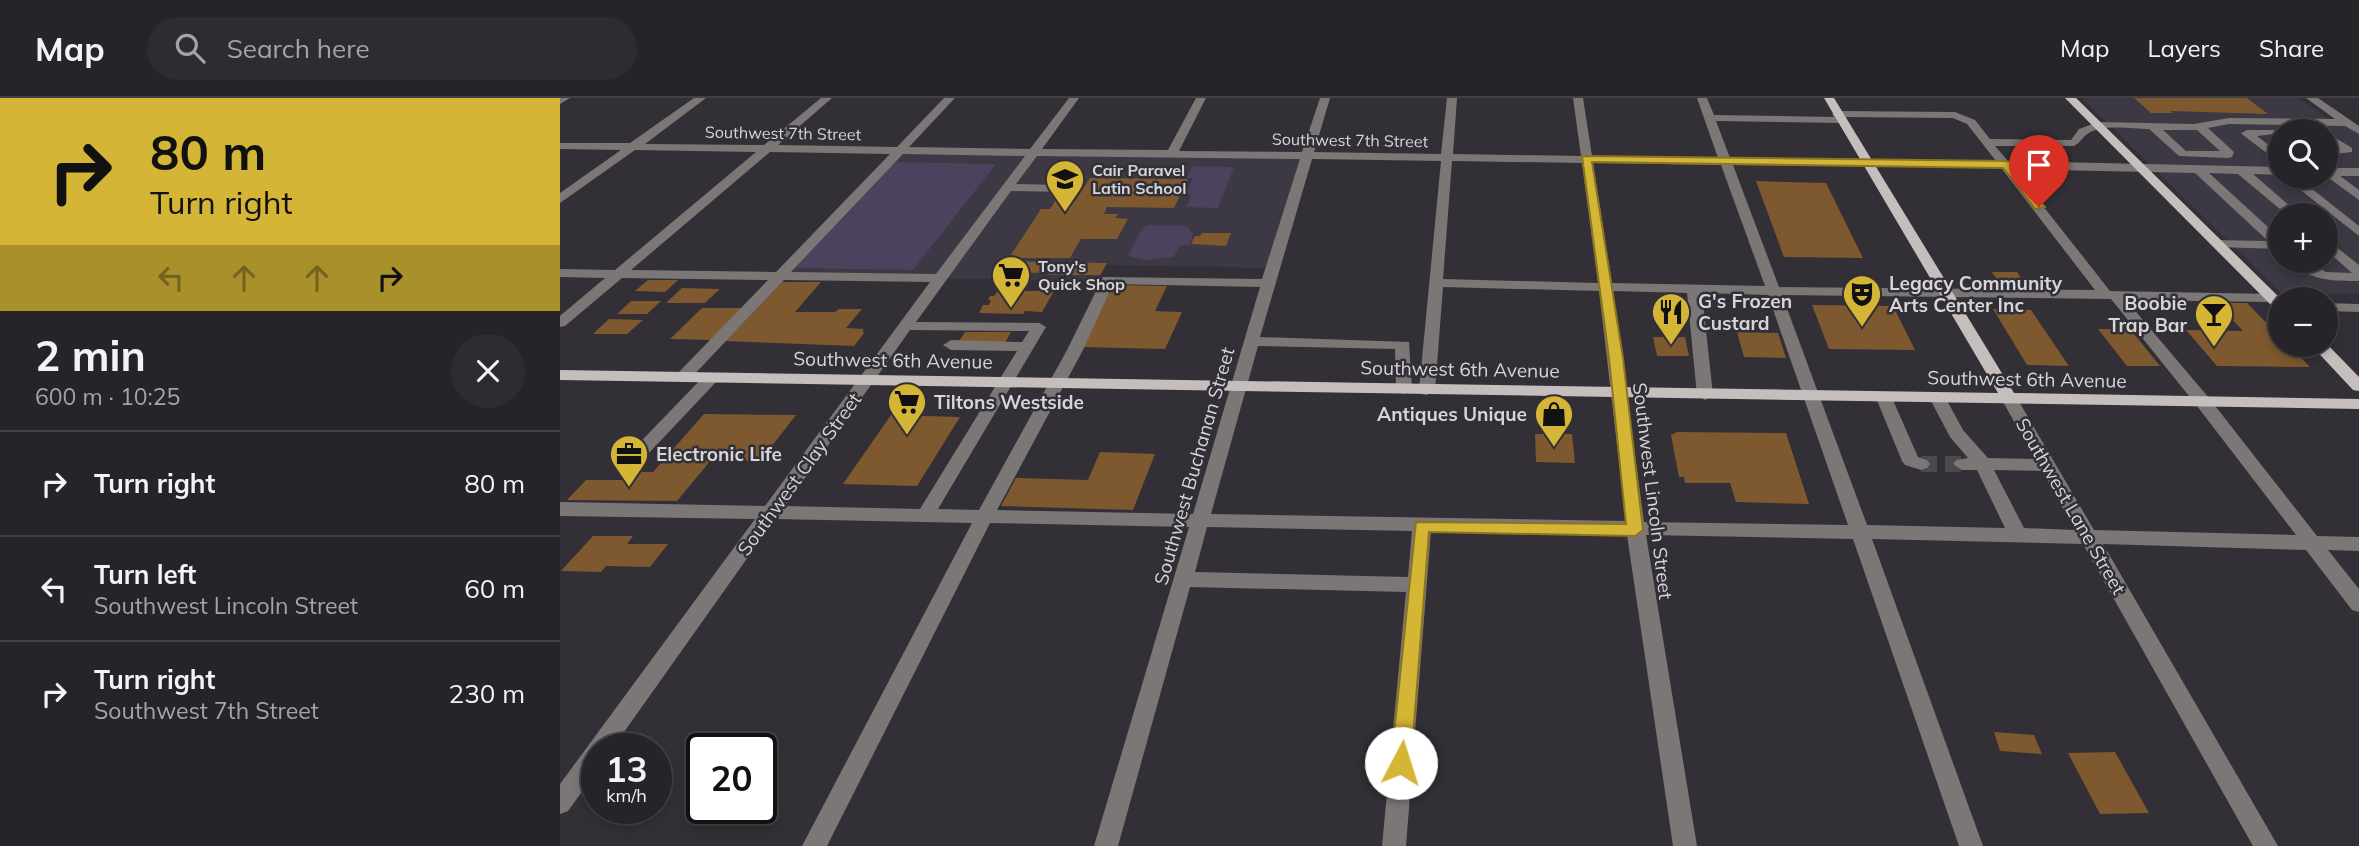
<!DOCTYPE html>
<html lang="en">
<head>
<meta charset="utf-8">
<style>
  body { margin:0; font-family:Mulish,sans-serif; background:#2e2c30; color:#f1f3f6; height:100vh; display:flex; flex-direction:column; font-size:26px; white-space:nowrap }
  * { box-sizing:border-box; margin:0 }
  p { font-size:23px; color:#a4a4a8 }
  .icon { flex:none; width:38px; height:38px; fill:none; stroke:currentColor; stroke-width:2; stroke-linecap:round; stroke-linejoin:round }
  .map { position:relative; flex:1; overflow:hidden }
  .panel { display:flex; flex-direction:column; background:#262428; width:560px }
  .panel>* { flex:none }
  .top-card { background:#d5b535; color:#111; overflow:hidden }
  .fabs { position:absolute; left:1708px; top:21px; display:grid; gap:14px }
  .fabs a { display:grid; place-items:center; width:70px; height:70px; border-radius:50%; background:#262428; box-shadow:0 4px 10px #0003,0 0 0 2px #424145; font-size:35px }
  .speed { position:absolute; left:21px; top:635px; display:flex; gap:14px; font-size:35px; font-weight:700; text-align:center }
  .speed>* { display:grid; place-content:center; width:91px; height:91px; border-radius:50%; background:#262428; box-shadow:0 4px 10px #0003,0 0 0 2px #424145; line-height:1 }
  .speed small { font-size:18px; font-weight:400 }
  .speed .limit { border:4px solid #111; border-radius:10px; background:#fff; color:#111 }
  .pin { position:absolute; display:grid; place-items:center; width:60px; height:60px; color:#fff; margin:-72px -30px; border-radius:50% 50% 50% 0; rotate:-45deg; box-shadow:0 0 7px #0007 }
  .pin .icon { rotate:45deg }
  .me { position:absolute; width:77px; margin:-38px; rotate:5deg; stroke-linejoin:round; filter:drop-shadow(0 0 5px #0008) }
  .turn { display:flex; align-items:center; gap:24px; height:147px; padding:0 35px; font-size:32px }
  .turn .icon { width:91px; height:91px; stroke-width:2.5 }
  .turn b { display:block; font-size:49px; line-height:60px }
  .lanes { display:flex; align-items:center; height:66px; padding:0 35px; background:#0003; justify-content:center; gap:35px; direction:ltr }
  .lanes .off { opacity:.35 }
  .round { display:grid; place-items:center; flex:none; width:74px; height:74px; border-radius:37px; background:#2e2c30 }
  .headline { display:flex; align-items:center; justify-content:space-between; height:119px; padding:0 35px }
  h1 { font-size:42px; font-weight:700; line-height:52px }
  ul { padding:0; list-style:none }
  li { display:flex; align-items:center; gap:21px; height:105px; padding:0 35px; border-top:2px solid #424145 }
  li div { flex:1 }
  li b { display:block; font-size:26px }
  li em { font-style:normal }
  header { display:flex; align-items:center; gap:42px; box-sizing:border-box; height:98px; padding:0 35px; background:#262428; border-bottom:2px solid #424145 }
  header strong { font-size:33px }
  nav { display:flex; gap:38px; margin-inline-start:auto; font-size:24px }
  .search { width:490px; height:63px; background:#2e2c30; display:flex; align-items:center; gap:18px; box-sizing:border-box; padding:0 24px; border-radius:38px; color:#a4a4a8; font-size:26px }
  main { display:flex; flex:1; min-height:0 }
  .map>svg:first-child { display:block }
  .built { fill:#3c3844; fill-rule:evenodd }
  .green { fill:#4c425e }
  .building { fill:#7e582e }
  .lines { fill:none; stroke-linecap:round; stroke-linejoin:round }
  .minor-tunnel { stroke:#4b494e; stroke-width:16; stroke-dasharray:16 8; stroke-linecap:butt }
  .minor { fill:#7b7776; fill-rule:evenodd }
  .major { fill:#c6bebc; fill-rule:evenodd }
  .route { fill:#d5b535; stroke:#8a7622; stroke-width:2 }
  .labels { text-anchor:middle; stroke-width:5; stroke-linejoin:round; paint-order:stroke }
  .far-street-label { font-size:16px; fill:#d6d5d9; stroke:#323036 }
  .far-poi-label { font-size:16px; font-weight:bold; fill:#d6d5d9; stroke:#323036; text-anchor:start }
  .poi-label { font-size:19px; font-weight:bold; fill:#d6d5d9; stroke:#323036; text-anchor:start }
  .street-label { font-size:19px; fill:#d6d5d9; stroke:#323036 }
</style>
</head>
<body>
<header>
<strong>Map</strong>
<div class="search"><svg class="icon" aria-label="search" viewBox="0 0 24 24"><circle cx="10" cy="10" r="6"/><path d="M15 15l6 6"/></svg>Search here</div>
<nav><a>Map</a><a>Layers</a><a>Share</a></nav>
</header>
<main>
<section class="panel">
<div class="top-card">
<div class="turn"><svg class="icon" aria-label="right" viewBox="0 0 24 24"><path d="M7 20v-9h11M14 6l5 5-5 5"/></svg><div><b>80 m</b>Turn right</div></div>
<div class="lanes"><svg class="icon off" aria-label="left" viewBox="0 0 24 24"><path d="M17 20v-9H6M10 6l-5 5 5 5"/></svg><svg class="icon off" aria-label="ahead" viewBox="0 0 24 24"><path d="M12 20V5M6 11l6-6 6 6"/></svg><svg class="icon off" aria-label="ahead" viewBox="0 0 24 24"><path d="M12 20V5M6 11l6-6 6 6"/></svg><svg class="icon" aria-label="right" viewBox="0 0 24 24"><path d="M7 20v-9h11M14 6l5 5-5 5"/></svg></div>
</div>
<div class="headline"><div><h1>2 min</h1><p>600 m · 10:25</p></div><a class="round"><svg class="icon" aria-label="close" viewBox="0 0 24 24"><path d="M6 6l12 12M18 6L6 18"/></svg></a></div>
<ul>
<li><svg class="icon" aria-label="right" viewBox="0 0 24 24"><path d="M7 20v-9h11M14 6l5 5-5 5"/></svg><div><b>Turn right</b></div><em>80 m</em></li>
<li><svg class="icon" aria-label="left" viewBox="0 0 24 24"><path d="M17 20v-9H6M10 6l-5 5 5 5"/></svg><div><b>Turn left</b><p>Southwest Lincoln Street</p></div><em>60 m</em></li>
<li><svg class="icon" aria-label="right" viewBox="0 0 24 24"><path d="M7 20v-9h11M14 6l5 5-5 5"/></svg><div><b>Turn right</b><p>Southwest 7th Street</p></div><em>230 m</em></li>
</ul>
</section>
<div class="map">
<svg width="1799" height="748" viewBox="0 0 1799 748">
  <rect width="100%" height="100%" fill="#323036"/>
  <path class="built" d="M1522,0h217l40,28h20v168l-78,-1zM1720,33h46v46h-46zM1720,117h46v46h-46z
    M339,52l408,6 -34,112 -166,-3 -9,16 -316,-5z"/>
  <path class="green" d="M335,64l101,2 -83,106 -118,-2z
    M632,68l42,1 -16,41 -32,-1 5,-11 -5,-3 7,-15h-6z
    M588,127l39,1 6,8 -4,11 -10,1 -5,11 -30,3 -16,-4 13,-26z"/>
  <path class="building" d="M1574,0h113l21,16 -98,-3 3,2h-22z
    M530,80l98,1 -14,29 -67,-1 -3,7h14l-3,4 13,1 -11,20h-36l-11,19h-61l32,-49h9l5,-8h20z
    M1196,83l70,2 37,75 -79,-1z
    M642,135h29l-5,13 -35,-2 4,-8h5z
    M446,163l49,1 -7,11 -49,-1z
    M496,164l51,1 -7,12h-52z
    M1432,174h25l12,17h-26z
    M88,182h30l-13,12 -30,-1z
    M222,184h39l-26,30h40l4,-3h23l-16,19 18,1 -2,3h3l-11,14 -128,-5z
    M553,187l54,1 -12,25 27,1 -17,37 -85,-2z
    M122,190l38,1 -15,14h-39z
    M438,193h56l-12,21 -17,-1 -2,3 -44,-1 4,-8h6l2,-5h-3l2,-4h4z
    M71,203h30l-14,13h-30z
    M1657,205h30l33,34v8h8l22,22 -93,-1 -31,-36 57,1z
    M1252,207l81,1 22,44 -86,-1z
    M142,210h40l-31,32 -41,-1z
    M1433,211l38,1 38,56 -42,-1z
    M49,221l34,1 -16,14h-34z
    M1538,231h32l30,37h-33z
    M405,234h46l-7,13 -47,-1z
    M1177,234l41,1 8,25 -42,-1z
    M1093,239h32l4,19h-32z
    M144,316l92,1 -36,46 -49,-1 -34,41 -110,-1 19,-20h39l7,-8h21z
    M331,317l69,2 -43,69 -74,-2z
    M1117,334l109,1 23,71 -73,-2 -6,-19h-45l-1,-6h-5l-8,-42z
    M975,336h37l3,29 -39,-1z
    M540,354l55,2 -22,56 -132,-4 15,-28 72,2z
    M33,438h40l-6,8h41l-18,23 -44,-1 -5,6 -40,-1z
    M1434,634l40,3 8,19 -42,-3z
    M1555,654l34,61 -49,1 -32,-61z"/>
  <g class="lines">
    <path class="minor-tunnel" d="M1361,366h41"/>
    <path class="minor" d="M0,0h10l-10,6z
      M134,0h12l-61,46 119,1 57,-47h11l-54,47 119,2 47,-49h11l-46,49 121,2 39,-51h10l-37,51 126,1 28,-52h10l-27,53 123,1 18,-54h10l-16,54 127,2 6,-56h10l-4,56 128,2 -8,-58h10l9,58 126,2 -21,-60h10l7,17 120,2 -2,-3 5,-3 118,1 20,8 15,19 81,1 8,-11 19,-7 96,2 35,-6 106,1 -29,-21h12l41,28v8l-14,-8 -116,-2 -21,4 26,24 -2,5 -4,1 -49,-2 -30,-27c-17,0 -49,-6 -63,6 -5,4 -6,8 -12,11h-79l13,15 272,6v8l-27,-1 47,41h-13l-49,-41 -29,-1 71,65v11l-63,-2 -7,-4 2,-3 56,1 -73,-68 -181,-4 96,122 162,3 7,4 -7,4 -146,-2 83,98 108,138 42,1v14l-31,-1 31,39v23l-7,-2 -46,-60 -203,-6 175,302h-25l-170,-302 -211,-5 111,307h-24l-106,-307 -207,-4 51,311h-24l-46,-311 -196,-4 -25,315h-24l24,-254 -216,-5 -72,259h-24l95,-319 -199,-4 -163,323h-25l170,-323 -197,-4 -163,230h-15v22l-29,40 -8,3v-30l195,-265 -195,-3v-14l205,4 165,-224 -146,-2 -95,100 -6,2 -8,-5 2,-3 91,-94 -146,-2 -57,48 -5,1v-11l45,-38 -45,-1v-8l55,1 141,-118 -121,-2 -75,53v-10l61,-43 -61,-1v-6h70zM1282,19l111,1 14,6 29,37 -266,-3 -14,-37 124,2 5,-3zM1603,32h34l23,21h-34zM210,54l120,2 -114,118 -145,-2zM343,56l122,2 -89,118 -145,-2zM477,58l263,3 -38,120 -159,-2 -36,73 -88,160 -41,-1 108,-182 -7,-4 -123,-1 95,-131 56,1 16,-23 -10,-3 -13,19 -44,-1zM752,61l129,2 -22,229 2,4 6,1 8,-5 8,-103 156,4 27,230 -415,-7 47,-168 137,3 1,40 8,5 8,-5 -3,-47 -149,-5zM892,63l130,2 16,120 -155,-4zM1033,65l128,2 44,121 -153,-3zM1173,67l268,3 94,122 -316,-3zM553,186l147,3 -67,227 -196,-4 86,-160zM1053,193l74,2 10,102 8,5 8,-5 -11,-102 66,2 80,230 -204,-3zM1222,197l329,4 86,107 99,129 -202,-5 -76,-130 -8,-5 -8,5 33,59 -47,-1 -25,-28 -19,-35h-12l-2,4 20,38 18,21 -12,2 -3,4 9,6h15l28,58 -138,-3zM350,232l119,1 -7,11 -71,-2 -8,5 8,5 66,1 -97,158 -135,-3zM1434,372l48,1 33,59 -51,-2zM647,429l205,4 -4,46 -213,-5z
      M1687,32h27v4l-17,2 23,18v9l-37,-28 -2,-2z
      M1766,34l26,16v4l-26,3v-6l11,-1 -11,-8z
      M1766,70h33v8h-19l19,14v10l-33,-24z
      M1724,79h13l62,49v10z
      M1766,141l33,26v16c-25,0 -51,0 -69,-20h15l21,11 26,1 -26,-23z
      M1766,205l33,1v8l-33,-1z
      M151,275l6,2 2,3 -2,3 -86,91h-12l-3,-4 3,-4 86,-89z
      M1324,295l8,5 26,59 9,3 3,4 -3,4 -6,2 -16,-5 -3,-4 -26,-63z"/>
    <path class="major" d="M1264,0h10l180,295 345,6v10l-1799,-29v-10l1438,23z
      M1505,0h11l205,201 -1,11 -5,-1z
      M1766,245l33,34v14l-6,-1 -42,-45z"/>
  </g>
  <path class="route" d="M1022,58l425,5 3,1 35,45 -10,2 -32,-41 -411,-6 31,196 20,172 -8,6 -206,-4 -18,231 -3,7 -7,3 -7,-3 -3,-7 25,-241 210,2 -17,-166z"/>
  <defs>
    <g id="school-pin" transform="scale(2.0125)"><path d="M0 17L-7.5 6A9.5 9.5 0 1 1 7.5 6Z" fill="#d5b535" stroke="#323036"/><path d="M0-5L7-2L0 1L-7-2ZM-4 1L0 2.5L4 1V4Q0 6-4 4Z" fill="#111"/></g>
    <g id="supermarket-pin" transform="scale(2.0125)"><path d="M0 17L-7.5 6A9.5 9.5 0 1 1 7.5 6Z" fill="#d5b535" stroke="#323036"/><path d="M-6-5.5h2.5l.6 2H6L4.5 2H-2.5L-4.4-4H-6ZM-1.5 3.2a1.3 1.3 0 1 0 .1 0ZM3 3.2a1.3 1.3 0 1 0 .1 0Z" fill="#111"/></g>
    <g id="theatre-pin" transform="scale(2.0125)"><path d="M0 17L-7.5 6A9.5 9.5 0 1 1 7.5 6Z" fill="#d5b535" stroke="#323036"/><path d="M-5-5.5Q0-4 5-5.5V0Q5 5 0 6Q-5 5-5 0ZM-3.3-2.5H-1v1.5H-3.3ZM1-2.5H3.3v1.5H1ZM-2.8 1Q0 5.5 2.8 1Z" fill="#111"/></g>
    <g id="restaurant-pin" transform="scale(2.0125)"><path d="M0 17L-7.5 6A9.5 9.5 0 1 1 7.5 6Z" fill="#d5b535" stroke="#323036"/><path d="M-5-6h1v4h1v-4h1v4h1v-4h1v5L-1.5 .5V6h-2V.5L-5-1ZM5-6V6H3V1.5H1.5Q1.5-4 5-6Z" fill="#111"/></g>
    <g id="bar-pin" transform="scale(2.0125)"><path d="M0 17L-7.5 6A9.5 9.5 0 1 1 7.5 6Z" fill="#d5b535" stroke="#323036"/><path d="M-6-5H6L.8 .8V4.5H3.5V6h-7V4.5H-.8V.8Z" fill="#111"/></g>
    <g id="shop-pin" transform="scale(2.0125)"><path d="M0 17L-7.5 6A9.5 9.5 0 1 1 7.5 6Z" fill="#d5b535" stroke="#323036"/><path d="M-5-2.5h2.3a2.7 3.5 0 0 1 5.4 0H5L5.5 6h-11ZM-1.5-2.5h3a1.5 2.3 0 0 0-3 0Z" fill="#111"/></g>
    <g id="office-pin" transform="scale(2.0125)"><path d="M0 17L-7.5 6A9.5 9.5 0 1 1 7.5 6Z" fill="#d5b535" stroke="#323036"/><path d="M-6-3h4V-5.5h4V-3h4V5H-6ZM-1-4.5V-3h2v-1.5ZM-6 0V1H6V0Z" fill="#111"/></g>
  </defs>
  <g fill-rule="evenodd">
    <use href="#school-pin" x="505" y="81"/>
    <use href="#supermarket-pin" x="451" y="177"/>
    <use href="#theatre-pin" x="1302" y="196"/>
    <use href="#restaurant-pin" x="1111" y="214"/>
    <use href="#bar-pin" x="1654" y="216"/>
    <use href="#supermarket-pin" x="347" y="304"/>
    <use href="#shop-pin" x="994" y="316"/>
    <use href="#office-pin" x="69" y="356"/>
  </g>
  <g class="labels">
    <g class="far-street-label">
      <text transform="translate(223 35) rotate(1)" y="6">Southwest 7th Street</text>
      <text transform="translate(790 42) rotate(1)" y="6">Southwest 7th Street</text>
    </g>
    <g class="far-poi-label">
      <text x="532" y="78">Cair Paravel<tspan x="532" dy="18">Latin School</tspan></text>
      <text x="478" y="174">Tony's<tspan x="478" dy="18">Quick Shop</tspan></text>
    </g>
    <g class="poi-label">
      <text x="1329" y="192">Legacy Community<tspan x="1329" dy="22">Arts Center Inc</tspan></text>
      <text x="1138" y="210">G's Frozen<tspan x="1138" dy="22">Custard</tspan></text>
      <text x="1627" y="212" text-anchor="end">Boobie<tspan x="1627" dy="22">Trap Bar</tspan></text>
      <text x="374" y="311">Tiltons Westside</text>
      <text x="967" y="323" text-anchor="end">Antiques Unique</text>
      <text x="96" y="363">Electronic Life</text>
    </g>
    <g class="street-label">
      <text transform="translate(333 262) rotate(1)" y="7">Southwest 6th Avenue</text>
      <text transform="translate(900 271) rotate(1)" y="7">Southwest 6th Avenue</text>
      <text transform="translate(1467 281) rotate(1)" y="7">Southwest 6th Avenue</text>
      <text transform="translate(634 368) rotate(-74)" y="7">Southwest Buchanan Street</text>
      <text transform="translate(239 376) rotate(-54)" y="7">Southwest Clay Street</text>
      <text transform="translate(1093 393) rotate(83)" y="7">Southwest Lincoln Street</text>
      <text transform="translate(1511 408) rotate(60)" y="7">Southwest Lane Street</text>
    </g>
  </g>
</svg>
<div class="fabs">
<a><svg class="icon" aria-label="search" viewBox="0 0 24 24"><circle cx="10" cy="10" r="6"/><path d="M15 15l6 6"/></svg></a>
<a>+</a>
<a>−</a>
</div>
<div class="speed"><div>13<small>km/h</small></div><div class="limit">20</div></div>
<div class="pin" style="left:1479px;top:109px;background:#d93025"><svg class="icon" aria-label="arrive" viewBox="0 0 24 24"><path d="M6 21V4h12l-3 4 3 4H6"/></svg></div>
<svg class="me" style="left:841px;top:665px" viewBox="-20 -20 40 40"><circle r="19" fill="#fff"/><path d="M0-13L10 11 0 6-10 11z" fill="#d5b535"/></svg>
</div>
</main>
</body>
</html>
